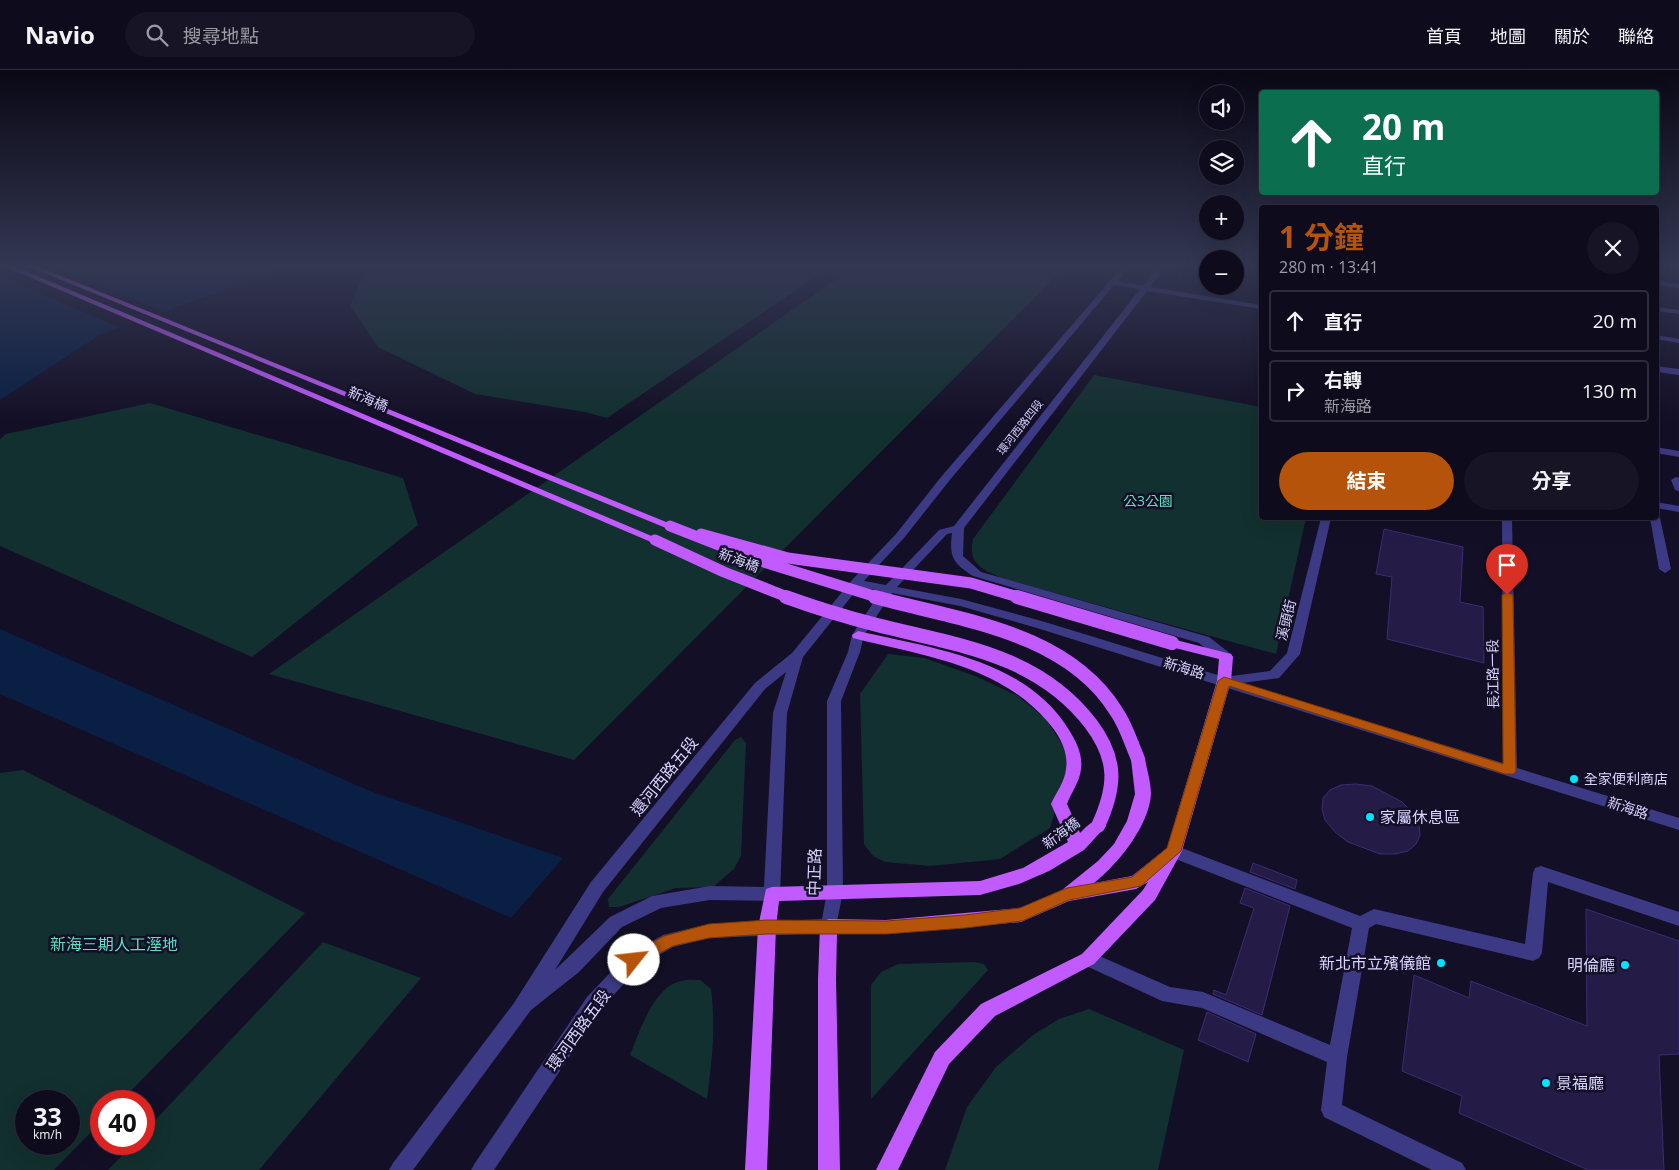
<!DOCTYPE html>
<html lang="zh-TW">
<head>
<meta charset="utf-8">
<style>
  body { margin:0; font-family:"Open Sans","Noto Sans TC",sans-serif; background:#171425; color:#f1f3f6; height:100vh; display:flex; flex-direction:column; font-size:19px; white-space:nowrap }
  * { box-sizing:border-box; margin:0 }
  p { font-size:16px; color:#9b9ba3 }
  .icon { flex:none; width:28px; height:28px; fill:none; stroke:currentColor; stroke-width:2; stroke-linecap:round; stroke-linejoin:round }
  .map { position:relative; flex:1; overflow:hidden }
  .side { position:absolute; left:1259px; top:135px; width:400px; height:315px; display:flex; flex-direction:column; background:#0e0b1c; border-radius:5px; box-shadow:0 5px 20px #0002,0 0 0 1px #2e2b3b }
  .side>* { flex:none }
  .guide { position:absolute; left:1259px; top:20px; width:400px; height:105px; border-radius:5px; box-shadow:0 5px 20px #0002,0 0 0 1px #2e2b3b; background:#0b6e4f; color:#fff; overflow:hidden }
  .buttons { position:absolute; left:1199px; top:15px; display:grid; gap:10px }
  .buttons a { display:grid; place-items:center; width:45px; height:45px; border-radius:50%; background:#0e0b1c; box-shadow:0 5px 20px #0002,0 0 0 1px #2e2b3b; font-size:25px }
  .speed { position:absolute; left:15px; top:1020px; display:flex; gap:10px; font-size:25px; font-weight:700; text-align:center }
  .speed>* { display:grid; place-content:center; width:65px; height:65px; border-radius:50%; background:#0e0b1c; box-shadow:0 5px 20px #0002,0 0 0 1px #2e2b3b; line-height:1 }
  .speed small { font-size:12px; font-weight:400 }
  .speed .limit { border:8px solid #d22; background:#fff; color:#111 }
  .pin { position:absolute; display:grid; place-items:center; width:42px; height:42px; color:#fff; margin:-51px -21px; border-radius:50% 50% 50% 0; rotate:-45deg; box-shadow:0 0 5px #0007 }
  .pin .icon { rotate:45deg }
  .me { position:absolute; width:55px; margin:-28px; rotate:61deg; stroke-linejoin:round; filter:drop-shadow(0 0 4px #0008) }
  .turn { display:flex; align-items:center; gap:18px; height:105px; padding:0 20px; font-size:22px }
  .turn .icon { width:65px; height:65px; stroke-width:2.5 }
  .turn b { display:block; font-size:35px; line-height:42px }
  .round { display:grid; place-items:center; flex:none; width:52px; height:52px; border-radius:26px; background:#171425 }
  .summary { display:flex; align-items:center; justify-content:space-between; height:85px; padding:0 20px }
  h1 { font-size:30px; font-weight:700; line-height:38px; color:#b45309 }
  .button { display:flex; gap:10px; margin-top:auto; padding:10px 20px }
  .button a { flex:1; height:58px; border-radius:30px; background:#b45309; color:#fff; font-size:20px; font-weight:700; line-height:58px; text-align:center }
  .button a+a { background:#171425; color:#f1f3f6 }
  ul { padding:0; list-style:none }
  li { display:flex; align-items:center; gap:15px; height:62px; margin:0 10px 8px; padding:0 10px; border:2px solid #2e2b3b; border-radius:5px }
  li div { flex:1 }
  li b { display:block; font-size:19px }
  li em { font-style:normal }
  header { display:flex; align-items:center; gap:30px; box-sizing:border-box; height:70px; padding:0 25px; background:#0e0b1c; border-bottom:1px solid #2e2b3b }
  header strong { font-size:24px }
  nav { display:flex; gap:28px; margin-inline-start:auto; font-size:18px }
  .search { width:350px; height:45px; background:#171425; display:flex; align-items:center; gap:12px; box-sizing:border-box; padding:0 18px; border-radius:28px; color:#9b9ba3; font-size:19px }
  .map>svg:first-child { display:block }
  .green { fill:#12302f; fill-rule:evenodd }
  .water { fill:#0a1f44 }
  .pier { fill:#130f26 }
  .building { fill:#241b47; stroke:#3b2d73 }
  .lines { fill:none; stroke-linecap:round; stroke-linejoin:round }
  .minor { fill:#3d3a85; fill-rule:evenodd }
  .major { fill:#c25bff; fill-rule:evenodd }
  .major-bridge-far1 { stroke:#c25bff; stroke-width:11 }
  .major-bridge { stroke:#c25bff; stroke-width:14 }
  .route { fill:#b45309; stroke:#753606 }
  .poi-dot { fill:#00e5ff; stroke:#130f26; stroke-width:2 }
  .labels { text-anchor:middle; stroke-width:5; stroke-linejoin:round; paint-order:stroke }
  .far-street-label { font-size:11px; fill:#d9d4ff; stroke:#130f26 }
  .street-label { font-size:14px; fill:#d9d4ff; stroke:#130f26 }
  .park-label { font-size:14px; fill:#5fe0c0; stroke:#130f26 }
  .poi-label { font-size:14px; fill:#d9d4ff; stroke:#130f26; text-anchor:start }
  .near-street-label { font-size:16px; fill:#d9d4ff; stroke:#130f26 }
  .near-poi-label { font-size:16px; fill:#d9d4ff; stroke:#130f26; text-anchor:start }
  .near-park-label { font-size:16px; fill:#5fe0c0; stroke:#130f26 }
</style>
</head>
<body>
<header>
<strong>Navio</strong>
<div class="search"><svg class="icon" aria-label="search" viewBox="0 0 24 24"><circle cx="10" cy="10" r="6"/><path d="M15 15l6 6"/></svg>搜尋地點</div>
<nav><a>首頁</a><a>地圖</a><a>關於</a><a>聯絡</a></nav>
</header>
<div class="map">
<svg width="1679" height="1100" viewBox="0 0 1679 1100">
  <rect width="100%" height="100%" fill="#130f26"/>
  <path class="green" d="M367,197h463l-223,151 -22,-6 -110,-18 -97,-47 -28,-41z
    M854,197h211l-491,493 -305,-86z
    M1094,305l167,32v111h45l-30,136 -272,-75c-20,-9 -37,-14 -31,-40z
    M150,333l253,75 15,47 -166,132 -252,-111v-107l6,-5z
    M888,584l36,4 51,18 43,20 28,23 23,37 -5,27 -14,45 -50,31 -70,7 -45,-4 -12,-6 -9,-12 -4,-150z
    M741,667l5,6 -5,113 -7,13 -21,18 -37,1 -57,19h-10l-1,-8 127,-159z
    M23,700l282,143 -184,188h-20v21l-47,48h-54v-397zM69,1031v43h-43v-43z
    M323,872l98,36 -162,192h-151l25,-26h11v-12z
    M974,892l10,2 4,6 -117,129v-114l10,-13 17,-8z
    M700,910l11,9c5,38 1,72 -4,110l-77,-44c9,-22 24,-69 51,-74 6,-2 13,-1 19,-1z
    M1089,939l95,41 -26,120h-213l22,-63 29,-40 37,-32 26,-16z"/>
  <path class="water" d="M0,197h289l-188,67 -101,66z
    M0,559l370,162 193,67 -52,60 -511,-224z"/>
  <path class="pier" d="M0,197h54l114,46 -45,16 -123,-53z"/>
  <path class="building" d="M1384,459l79,18 -3,55 23,5 1,56 -97,-24 5,-62 -16,-3z
    M1356,714l16,2 30,16 11,11 6,11 1,11 -4,9 -8,7 -13,3h-15l-32,-12 -13,-10 -10,-12 -3,-11 1,-11 7,-8 11,-5z
    M1253,793l44,17 -2,9 -45,-17z
    M1245,818l45,18 -28,109 -49,-21 1,-4 12,5 28,-87 -14,-5z
    M1586,839l93,32v113l-20,1 5,115h-76l-129,-57 3,-17 -60,-25 12,-96 55,23 2,-17 116,45z
    M1207,942l49,22 -8,28 -50,-22z"/>
  <g class="lines">
    <path class="minor" d="M1122,197h8l-12,14 25,5 14,-19h7l-14,20 111,18v4l-114,-18 -183,237 -1,28 18,16 228,65 22,17 2,3 -2,3h-10l-22,-17 -226,-67c-20,-13 -24,-19 -21,-43l-5,1 -50,53 64,12 84,23 179,55 46,-6 17,-18 34,-135h10l-31,136 -21,24 -37,5 261,80 -1,-245h10l5,250 162,50v12l-642,-202 -77,-22 -68,-13 -28,42 -4,17 -19,49 2,191 -8,39 -6,2 -120,5 -36,9 -33,19 -39,43 -107,161h-23l4,-7 112,-166 41,-43 35,-19 46,-11 113,-5 5,-27v-191l21,-49 4,-17 29,-44 -22,-4 -56,70 -16,56 -7,181 -2,5 -6,2 -62,-1 -49,8 -39,19 -43,45 -48,38 -118,160h-24l4,-7 121,-160 77,-121 164,-199 37,-30 60,-73 44,-46 45,-57zM1114,215l26,4 -186,237 -15,4 -53,55 -22,-4 40,-43 45,-57zM786,602l-13,41 -9,174 -54,-1 -58,10 -42,21 -55,53 48,-78 162,-203z
      M1656,211l23,3v4l-23,-3z
      M1656,237l23,3v4l-23,-3z
      M1656,265l23,4v4l-23,-4z
      M1656,296l23,3v6l-23,-3z
      M1656,377l23,4v6l-23,-4z
      M1676,407l3,1v13l-4,-1 -4,-10z
      M1656,432l23,4v6l-23,-4z
      M1656,445l4,3 11,51 -6,4 -6,-4 -9,-51h6z
      M1174,775l186,71 14,-7 151,35 8,-71 2,-5 6,-2 138,46v14l-131,-44 -6,71 -3,5 -6,3 -157,-37 -7,4 -22,129 -5,48 120,58 4,7h-34l-108,-53 -3,-7 6,-48 -125,-54 -40,-7 -80,-37 -3,-5 3,-5 6,-3 82,36 33,5 127,53 22,-117 -184,-72 -2,-5 2,-5z"/>
    <path class="major" d="M6,197h10l645,273 -6,3 -4,-1z
      M30,197h9l637,259 -6,3 -4,-1z
      M858,561c73,17 168,28 211,99 7,11 14,25 12,39 -1,12 -10,24 -14,35l13,29c7,-7 13,-15 24,-11l2,4 -22,24 -35,21 -30,13 -39,11 -201,6 -3,26 -9,243h-22l13,-243 8,-38 6,-2 208,-6 43,-13 45,-26 -17,-38c5,-11 14,-23 15,-35 3,-18 -8,-36 -19,-48 -50,-57 -124,-65 -194,-83l-1,-3z
      M1172,569l59,15 2,3 -2,24 -49,170 -27,49 -61,64 -99,52 -46,48 -51,106h-22l59,-118 46,-48 101,-50 61,-64 5,-8 -12,7 -67,12 -48,21 -135,12 -49,-1 -1,46 4,191h-22v-191l2,-53 3,-5 6,-2 57,1 134,-12 42,-18 36,-29 16,-17 13,-23 8,-27 -4,-35 2,-4h10l2,4c2,11 6,24 6,35 -2,32 -33,70 -57,89l38,-7 35,-28 50,-167 2,-22 -52,-13 -1,-3 1,-3z"/>
    <path class="major-bridge-far1" d="M670,456l84,33 126,39
      M701,464l87,24 183,25 50,15
      M655,470l69,32 66,26"/>
    <path class="major-bridge" d="M786,527c30,11 60,20 91,28 79,20 161,29 214,99 27,36 25,63 7,102
      M875,527c83,23 191,34 241,114 10,14 15,32 22,48
      M1017,527l155,46"/>
  </g>
  <linearGradient id="sky" x2="0" y2="1"><stop stop-color="#0a0815"/><stop offset="0.56" stop-color="#333752"/><stop offset="1" stop-color="#333752" stop-opacity="0"/></linearGradient>
  <rect width="1679" height="351" fill="url(#sky)"/>
  <path class="route" d="M1507,522l6,3 3,176 -2,3h-9l-276,-88 -48,165 -40,35 -72,14 -47,21 -57,7 -79,6h-119l-58,4 -36,8 -39,21 -5,-2 -3,-5 3,-5 35,-19 45,-12 58,-4 119,1 79,-6 55,-7 47,-20 65,-11 35,-29 51,-167 6,-4 279,87 -1,-169z"/>
  <g class="poi-dot">
    <circle cx="1574" cy="709" r="5"/>
    <circle cx="1370" cy="747" r="5"/>
    <circle cx="1441" cy="893" r="5"/>
    <circle cx="1625" cy="895" r="5"/>
    <circle cx="1546" cy="1013" r="5"/>
  </g>
  <g class="labels">
    <g class="far-street-label">
      <text transform="translate(1020 357) rotate(-52)" y="4">環河西路四段</text>
    </g>
    <g class="street-label">
      <text transform="translate(368 329) rotate(23)" y="5">新海橋</text>
      <text transform="translate(739 490) rotate(21)" y="5">新海橋</text>
      <text transform="translate(1286 550) rotate(-76)" y="5">溪頭街</text>
      <text transform="translate(1184 598) rotate(17)" y="5">新海路</text>
      <text transform="translate(1493 604) rotate(-91)" y="5">長江路一段</text>
      <text transform="translate(1628 738) rotate(18)" y="5">新海路</text>
      <text transform="translate(1061 763) rotate(-36)" y="5">新海橋</text>
    </g>
    <g class="park-label">
      <text x="1148" y="436">公3公園</text>
    </g>
    <g class="poi-label">
      <text x="1584" y="714">全家便利商店</text>
    </g>
    <g class="near-street-label">
      <text transform="translate(664 706) rotate(-51)" y="6">還河西路五段</text>
      <text transform="translate(814 802) rotate(-88)" y="6">中正路</text>
      <text transform="translate(578 960) rotate(-54)" y="6">環河西路五段</text>
    </g>
    <g class="near-poi-label">
      <text x="1380" y="753">家屬休息區</text>
      <text x="1431" y="899" text-anchor="end">新北市立殯儀館</text>
      <text x="1615" y="901" text-anchor="end">明倫廳</text>
      <text x="1556" y="1019">景福廳</text>
    </g>
    <g class="near-park-label">
      <text x="114" y="880">新海三期人工溼地</text>
    </g>
  </g>
</svg>
<div class="buttons">
<a><svg class="icon" aria-label="sound" viewBox="0 0 24 24"><path d="M4 9h4l5-4v14l-5-4H4zM17 9q2 3 0 6"/></svg></a>
<a><svg class="icon" aria-label="layers" viewBox="0 0 24 24"><path d="M12 4l9 5-9 5-9-5zM3 14l9 5 9-5"/></svg></a>
<a>+</a>
<a>−</a>
</div>
<div class="speed"><div>33<small>km/h</small></div><div class="limit">40</div></div>
<div class="pin" style="left:1507px;top:525px;background:#d93025"><svg class="icon" aria-label="arrive" viewBox="0 0 24 24"><path d="M6 21V4h12l-3 4 3 4H6"/></svg></div>
<svg class="me" style="left:634px;top:890px" viewBox="-20 -20 40 40"><circle r="19" fill="#fff"/><path d="M0-13L10 11 0 6-10 11z" fill="#b45309"/></svg>
<div class="guide">
<div class="turn"><svg class="icon" aria-label="ahead" viewBox="0 0 24 24"><path d="M12 20V5M6 11l6-6 6 6"/></svg><div><b>20 m</b>直行</div></div>
</div>
<section class="side">
<div class="summary"><div><h1>1 分鐘</h1><p>280 m · 13:41</p></div><a class="round"><svg class="icon" aria-label="close" viewBox="0 0 24 24"><path d="M6 6l12 12M18 6L6 18"/></svg></a></div>
<ul>
<li><svg class="icon" aria-label="ahead" viewBox="0 0 24 24"><path d="M12 20V5M6 11l6-6 6 6"/></svg><div><b>直行</b></div><em>20 m</em></li>
<li><svg class="icon" aria-label="right" viewBox="0 0 24 24"><path d="M7 20v-9h11M14 6l5 5-5 5"/></svg><div><b>右轉</b><p>新海路</p></div><em>130 m</em></li>
</ul>
<div class="button"><a>結束</a><a>分享</a></div>
</section>
</div>
</body>
</html>
